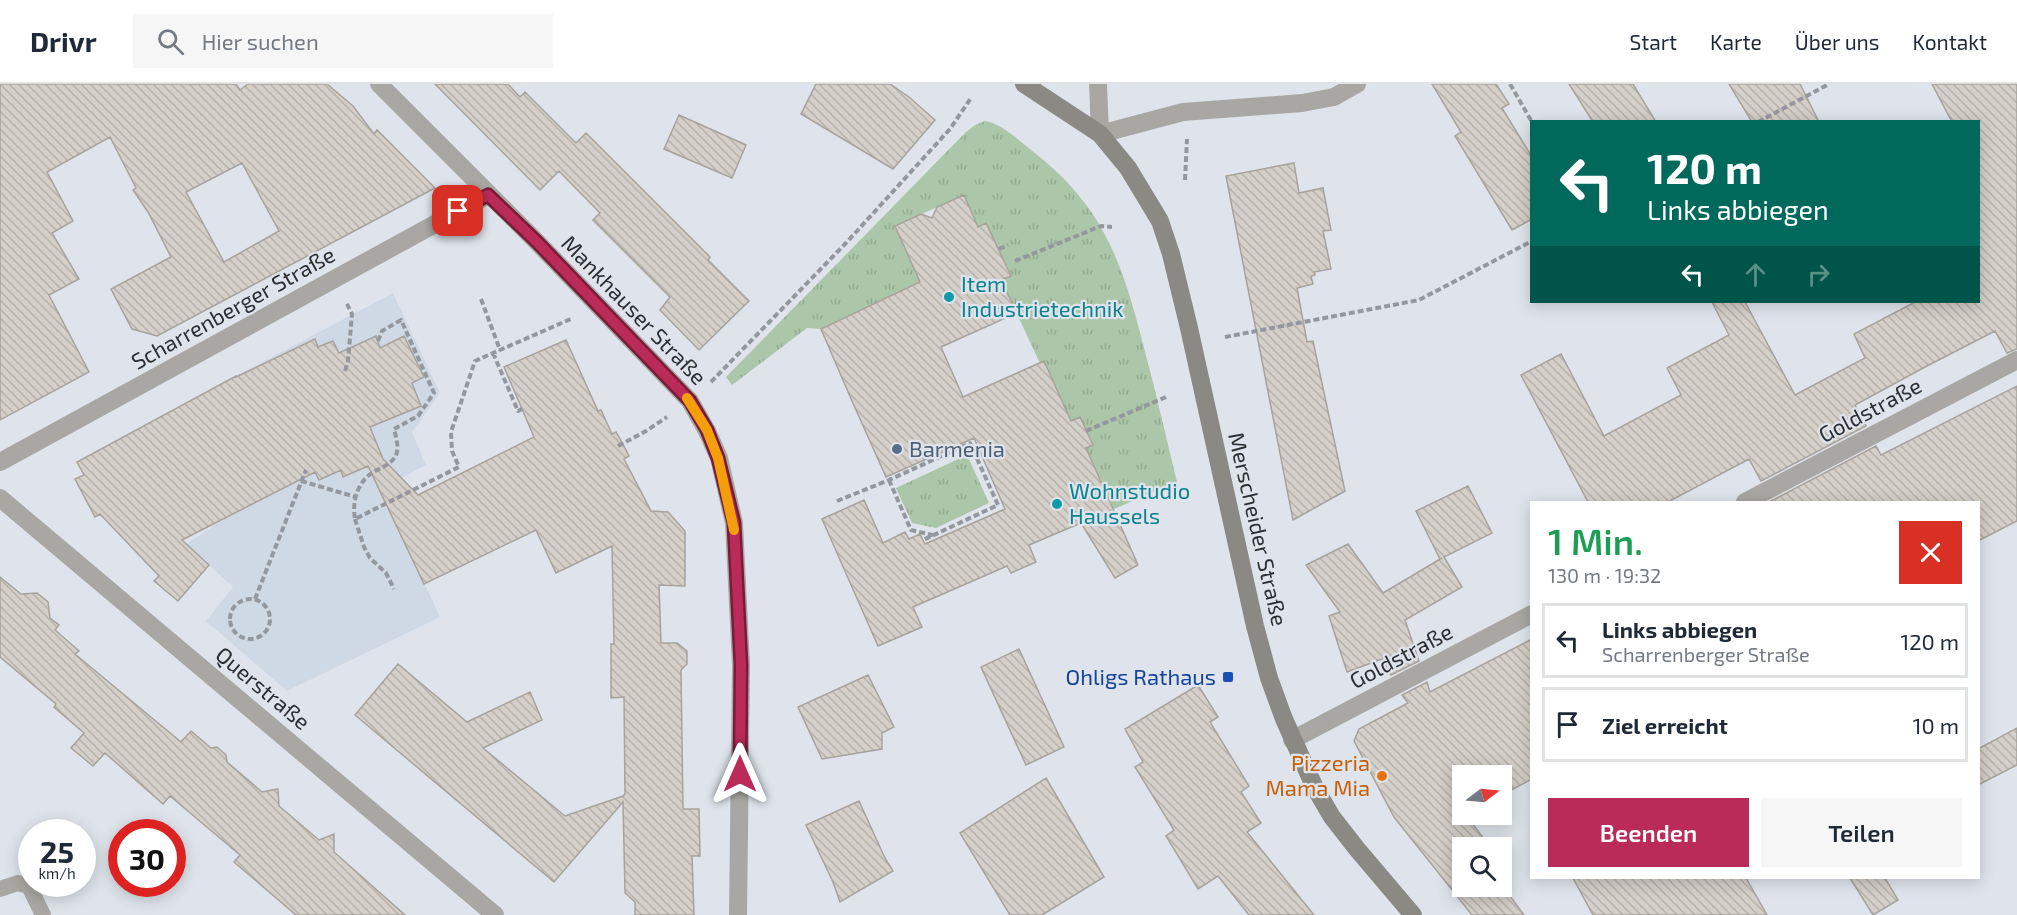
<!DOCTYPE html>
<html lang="de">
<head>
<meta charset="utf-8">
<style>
  body { margin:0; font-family:"Exo 2",sans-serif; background:#f6f6f7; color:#1f2937; height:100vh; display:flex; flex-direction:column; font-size:22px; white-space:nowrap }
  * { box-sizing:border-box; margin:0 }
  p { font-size:20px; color:#747a83 }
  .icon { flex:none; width:33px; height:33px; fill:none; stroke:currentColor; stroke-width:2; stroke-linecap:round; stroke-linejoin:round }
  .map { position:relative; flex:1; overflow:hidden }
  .side { position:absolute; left:1530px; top:417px; width:450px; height:378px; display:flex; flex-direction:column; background:#fff; border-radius:0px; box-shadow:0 3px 15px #0003 }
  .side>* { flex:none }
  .guide { position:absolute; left:1530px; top:36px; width:450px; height:183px; border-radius:0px; box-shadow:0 3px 15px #0003; background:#00695c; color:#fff; overflow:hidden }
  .needle { width:39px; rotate:74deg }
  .controls { position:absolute; left:1452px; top:681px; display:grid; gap:12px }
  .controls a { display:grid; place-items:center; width:60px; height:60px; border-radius:0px; background:#fff; box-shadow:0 3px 15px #0003; font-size:30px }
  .speed { position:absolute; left:18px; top:735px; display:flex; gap:12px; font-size:30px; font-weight:700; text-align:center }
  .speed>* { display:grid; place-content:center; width:78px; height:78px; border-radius:50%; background:#fff; box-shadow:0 3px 15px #0003; line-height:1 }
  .speed small { font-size:15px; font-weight:400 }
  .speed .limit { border:9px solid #d22; background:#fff; color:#111 }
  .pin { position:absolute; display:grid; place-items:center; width:51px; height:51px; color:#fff; margin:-26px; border-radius:12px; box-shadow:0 3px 9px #0006 }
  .me { position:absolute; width:66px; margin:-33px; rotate:0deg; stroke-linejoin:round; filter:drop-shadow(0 0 4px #0008) }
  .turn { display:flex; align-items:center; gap:21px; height:126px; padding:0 18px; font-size:27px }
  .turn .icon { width:78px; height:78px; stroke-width:2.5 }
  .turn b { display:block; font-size:42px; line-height:51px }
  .lanes { display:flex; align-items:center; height:57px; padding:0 18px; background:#0003; justify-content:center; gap:30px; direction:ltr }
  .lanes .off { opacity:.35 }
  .round { display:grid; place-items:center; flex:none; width:63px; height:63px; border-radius:0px; background:#f6f6f7 }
  .overview { display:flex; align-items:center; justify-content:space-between; height:102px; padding:0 18px }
  h1 { font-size:36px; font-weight:600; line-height:45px; color:#1e9e55 }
  .cta { display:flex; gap:12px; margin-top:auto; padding:12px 18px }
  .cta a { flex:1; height:69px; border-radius:0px; background:#ba2b59; color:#fff; font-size:24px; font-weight:600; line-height:69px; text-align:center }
  .cta a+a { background:#f6f6f7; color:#1f2937 }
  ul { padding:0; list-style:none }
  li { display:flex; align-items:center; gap:18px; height:75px; margin:0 12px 9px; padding:0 6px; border:3px solid #e0e1e3; border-radius:0px }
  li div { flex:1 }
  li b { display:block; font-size:22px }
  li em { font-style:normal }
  header { display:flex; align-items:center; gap:36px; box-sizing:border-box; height:84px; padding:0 30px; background:#fff; border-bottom:2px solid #e0e1e3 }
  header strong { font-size:28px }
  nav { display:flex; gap:33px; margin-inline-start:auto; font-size:21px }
  .search { width:420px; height:54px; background:#f6f6f7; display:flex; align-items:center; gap:15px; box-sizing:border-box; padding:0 21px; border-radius:0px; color:#747a83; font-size:22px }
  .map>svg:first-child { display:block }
  .built { fill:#cfd8e5 }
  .grass { fill:url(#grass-tufts) }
  .building { fill:url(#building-back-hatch); stroke:#a7a29b; stroke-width:1.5; fill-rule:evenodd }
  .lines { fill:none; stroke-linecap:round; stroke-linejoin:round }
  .path { stroke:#94989e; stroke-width:4; stroke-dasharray:6 3; stroke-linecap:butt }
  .lane { stroke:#a8a7a3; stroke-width:16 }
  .street { stroke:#a8a7a3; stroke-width:18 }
  .secondary { stroke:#8b8984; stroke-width:18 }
  .route-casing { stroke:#791c3a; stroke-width:15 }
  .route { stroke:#ba2b59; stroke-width:10 }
  .slow { stroke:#f59e0b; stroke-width:10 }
  .culture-dot { fill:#0f9aa8; stroke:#dfe4ec; stroke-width:2 }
  .service-dot { fill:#5c6f8a; stroke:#dfe4ec; stroke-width:2 }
  .transit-dot { fill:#1a4fb4; stroke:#dfe4ec; stroke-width:2 }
  .food-dot { fill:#e8710a; stroke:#dfe4ec; stroke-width:2 }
  .labels { text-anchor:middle; stroke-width:4.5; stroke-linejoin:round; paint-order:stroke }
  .culture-label { font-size:22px; fill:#0d838f; stroke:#dfe4ec; text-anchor:start }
  .street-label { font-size:22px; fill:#2c2e31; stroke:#dfe4ec }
  .service-label { font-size:22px; fill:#4e5e75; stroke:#dfe4ec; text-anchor:start }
  .transit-label { font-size:22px; fill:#164399; stroke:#dfe4ec; text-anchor:end }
  .food-label { font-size:22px; fill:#c56008; stroke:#dfe4ec; text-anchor:end }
</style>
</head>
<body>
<header>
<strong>Drivr</strong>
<div class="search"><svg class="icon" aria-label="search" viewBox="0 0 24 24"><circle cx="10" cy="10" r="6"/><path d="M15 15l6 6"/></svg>Hier suchen</div>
<nav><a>Start</a><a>Karte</a><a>Über uns</a><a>Kontakt</a></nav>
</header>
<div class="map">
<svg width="2017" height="831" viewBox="0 0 2017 831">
  <defs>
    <pattern id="grass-tufts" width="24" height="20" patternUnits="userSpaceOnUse" patternTransform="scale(1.5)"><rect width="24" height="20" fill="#abc6a8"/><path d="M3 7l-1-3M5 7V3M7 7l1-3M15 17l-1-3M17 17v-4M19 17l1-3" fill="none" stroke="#93aa91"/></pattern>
    <pattern id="building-back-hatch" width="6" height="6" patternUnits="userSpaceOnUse" patternTransform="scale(1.5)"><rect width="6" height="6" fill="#d4cfc8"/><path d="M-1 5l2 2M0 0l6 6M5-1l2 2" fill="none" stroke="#b6b2ac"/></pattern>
  </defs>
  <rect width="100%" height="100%" fill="#dfe4ec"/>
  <path class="built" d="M393,209l47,100 -28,39 14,33 -45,24 59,128 -153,74 -81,-70 27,-34 -47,-43 40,-26 67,-35 -57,-107z"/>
  <path class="grass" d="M985,37c17,3 32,18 46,29 73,56 91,112 113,198 12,44 22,89 33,134l-63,27 -14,-31 -18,-28 4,-19 -6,-14 -12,6 -67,-143 10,-5 -25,-52 -8,4 -14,-32 -69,31 25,56 -99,47 -14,-1 -75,57 -6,-8 239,-244 10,-8z
    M967,371l22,48 -53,25 -24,-5 -16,-35z"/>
  <path class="building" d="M0,0h236l4,6 8,-6h79l26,22 21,28 3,-4 58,58 -278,148 -25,-7 -21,-40 60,-32 -23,-45 -15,-22 3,-2 -26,-51 -63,35 26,49 -21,12 27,46 -30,16 40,77 -89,48zM242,79l37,68 -55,31 -38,-70z
    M435,0h73l12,13 5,-5 51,51 10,-10 124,124 -2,3 41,41 -50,49 -39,-40 10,-13 -77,-77 7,-7 -41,-42 -19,19z
    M816,0h74l19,13 26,23 -42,49 -92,-55z
    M1432,0h64l13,20 -7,4 30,49v62l-20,11 -57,-94 6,-4z
    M1569,0h64l23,38h-63z
    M1729,0h71l19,38h-67z
    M1932,0h85v265l-10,4 -12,-22 -70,36 -70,38 11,21 -105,55 -12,-22 -81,43h-80l-67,-127 40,-21 43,82 77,-41 -14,-27 62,-33 -17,-33h33l50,93 70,-37 -11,-24 61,-32h63v-180h-26z
    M679,31l67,30 -14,33 -68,-29z
    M1294,79l5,30 24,-5 8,42 -8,1 8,38 -17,3 1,3 -4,1 2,8 -16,4 10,54 6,-1 32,150 -52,29 -67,-344z
    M964,111l14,32 8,-4 25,53 -10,4 16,33 -76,34 22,50 81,-36 27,60 9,-4 13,28 -7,3 52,117 -23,13 -34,-55 -52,22 7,17 -25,11 -4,-7 -94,41 9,20 -44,19 -56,-127 42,-19 19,43 22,-11 4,7 11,-5 5,10 80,-35 -31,-71 -88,39 -34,-76 -31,-72 99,-47 -25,-56 26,-12 11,4 5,-11z
    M376,252l4,12 24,-12 20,41 -12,6 9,23 -51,21 13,32 35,36 116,-58 -30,-70 62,-27 32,71 3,-1 11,24 4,-2 8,14 5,10 -5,3 27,52 17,1 17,19v55l-26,-1 2,58h16l10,8v13l-6,6 2,139h16l1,47h-8l2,59h-59v-13l-10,-9 -2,-91 -69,80 -199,-167 43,-51 69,58 63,-30 12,28 -59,28 82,68 58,-20 2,-2 -1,-97 -13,1v-54h3l-2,-98 -56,27 -20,-43 -112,54 -56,-118 -25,11 -2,-7 -22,10 -4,-8 -133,68 27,25 -31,36 -24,-20 5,-5 -59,-62 -5,3 -20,-38 9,-4 -7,-13 159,-86v1l79,-38 3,8 15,-6 6,12z
    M2017,302v135l-39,20v-39h-206l-1,-1 105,-55 5,9z
    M1468,402l24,47 -48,24 18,30 -57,33 14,41 -28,14 -9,-16 -35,13 -18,-56 11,-4 -34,-47 42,-21 35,49 59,-35 -2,1 -24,-48z
    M0,493l21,17 16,-1 11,9 2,16 9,7 -4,5 24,21 -4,3 106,88 10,-11 20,17 6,-1 9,8 1,7 35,30 16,-3 1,17 40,34 15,-6v18l71,63h-109l-62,-53 6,-7 -70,-59 -7,8 -58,-51 -12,13 -22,-18 13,-15 -30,-26 2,-3 -56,-47z
    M1532,555v140l-30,16v-19h-40v38h3l26,34h-29v38l40,-1 22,30h-52l-78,-98 -40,-76 5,-12 49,-26 -6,-8 25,-13 3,10z
    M1019,565l45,98 -38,18 -45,-98z
    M868,591l26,52 -12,6v16l-60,10 -24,-52z
    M1198,601l20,32 -8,5 39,64 -8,6 20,31 -14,9 67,83h-65l-31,-39 -20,13 -32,-53 8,-6 -39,-63 8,-5 -18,-33z
    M2017,644v37l-39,20v-36z
    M1046,694l58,99 -62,38h-32l-50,-82z
    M859,717l26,57 8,13 -53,31 -7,-20 -27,-57z
    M1573,794h173l21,37h-174z
    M1850,794h35l13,22 -25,15z"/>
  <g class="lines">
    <path class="path" d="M1510,0l22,38
      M1758,38l71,-38
      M1185,96l2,-41
      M999,165l9,-4
      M1015,177l86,-35 11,1
      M481,215l19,51
      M1225,253l194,-37 113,-59
      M378,257l4,-10 19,-11 33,73 -16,23 -24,13c2,8 6,20 1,28 -5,8 -15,11 -23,16 -15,10 -20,29 -17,46l104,-52 -7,-16 -1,-19 24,-71 98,-43
      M493,269l25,58 4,-2
      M345,287l3,-10 4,-47 -6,-12
      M711,298l135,-139 104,-114 21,-31
      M1086,347l80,-34
      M618,362l28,-15 21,-14
      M889,396l22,50 22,5
      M301,397l55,16
      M837,417l52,-21 81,-37 28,62 -75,35
      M355,435l9,28 6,11 16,15 8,16
      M230 535a20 20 0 1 1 40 0a20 20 0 1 1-40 0Z
      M255,515l51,-129"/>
    <path class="lane" d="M0,805l18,-6 11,3 14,29"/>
    <path class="street" d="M379,0l158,158 153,159 17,30 12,27 15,65 7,142 -3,250
      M1098,0l2,50 83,-22 119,-9 32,-6 23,-13
      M0,378l488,-267
      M0,414l495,417
      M1745,418l272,-142
      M1292,656l240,-126"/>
    <path class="secondary" d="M1024,0l76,50 28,34 32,53 11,33 18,74 66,298 14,52 15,41 31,69 17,29 25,32 56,66"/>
  </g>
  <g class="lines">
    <g class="route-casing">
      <path id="route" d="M458,127l30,-16 49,47 153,159 17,29 11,28 16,65 7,142 -1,109"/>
    </g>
    <use href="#route" class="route"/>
    <path class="slow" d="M687,314l20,32 11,28 16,72"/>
  </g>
  <g class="culture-dot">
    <circle cx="949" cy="213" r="6"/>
    <circle cx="1057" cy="420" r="6"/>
  </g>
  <circle class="service-dot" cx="897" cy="365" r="6"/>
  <rect class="transit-dot" x="1222" y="587" width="12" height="12" rx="3"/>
  <circle class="food-dot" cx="1382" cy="692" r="6"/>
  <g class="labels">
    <g class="culture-label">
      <text x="961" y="208">Item<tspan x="961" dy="25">Industrietechnik</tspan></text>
      <text x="1069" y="415">Wohnstudio<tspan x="1069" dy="25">Haussels</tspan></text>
    </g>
    <g class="street-label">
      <text transform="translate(233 224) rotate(-29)" y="8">Scharrenberger Straße</text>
      <text transform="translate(634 226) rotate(46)" y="8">Mankhauser Straße</text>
      <text transform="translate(1870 326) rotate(-28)" y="8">Goldstraße</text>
      <text transform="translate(1258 445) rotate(77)" y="8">Merscheider Straße</text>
      <text transform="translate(1401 572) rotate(-28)" y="8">Goldstraße</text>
      <text transform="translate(263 604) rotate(40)" y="8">Querstraße</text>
    </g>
    <g class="service-label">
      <text x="909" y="373">Barmenia</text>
    </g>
    <g class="transit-label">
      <text x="1216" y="601">Ohligs Rathaus</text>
    </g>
    <g class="food-label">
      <text x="1370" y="687">Pizzeria<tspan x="1370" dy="25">Mama Mia</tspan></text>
    </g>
  </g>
</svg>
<div class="controls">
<a><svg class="needle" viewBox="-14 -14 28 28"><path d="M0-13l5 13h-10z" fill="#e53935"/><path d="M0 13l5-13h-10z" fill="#747a83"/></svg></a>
<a><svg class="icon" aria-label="search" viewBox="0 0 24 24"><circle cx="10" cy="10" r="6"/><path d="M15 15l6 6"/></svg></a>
</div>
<div class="speed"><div>25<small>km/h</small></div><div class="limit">30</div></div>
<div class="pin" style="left:458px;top:127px;background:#d93025"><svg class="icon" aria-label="arrive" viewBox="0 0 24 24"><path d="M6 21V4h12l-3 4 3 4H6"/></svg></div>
<svg class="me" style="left:740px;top:690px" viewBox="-20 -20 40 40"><path d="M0-17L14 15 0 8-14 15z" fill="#ba2b59" stroke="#fff" stroke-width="4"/></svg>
<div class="guide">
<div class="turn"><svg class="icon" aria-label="left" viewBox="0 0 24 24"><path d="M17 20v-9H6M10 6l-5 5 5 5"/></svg><div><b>120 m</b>Links abbiegen</div></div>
<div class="lanes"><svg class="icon" aria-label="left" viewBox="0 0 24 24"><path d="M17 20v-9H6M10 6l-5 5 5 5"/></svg><svg class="icon off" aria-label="ahead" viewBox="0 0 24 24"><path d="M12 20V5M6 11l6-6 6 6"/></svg><svg class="icon off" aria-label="right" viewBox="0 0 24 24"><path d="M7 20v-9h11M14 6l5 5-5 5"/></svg></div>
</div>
<section class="side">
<div class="overview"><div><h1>1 Min.</h1><p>130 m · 19:32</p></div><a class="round" style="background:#d93025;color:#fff"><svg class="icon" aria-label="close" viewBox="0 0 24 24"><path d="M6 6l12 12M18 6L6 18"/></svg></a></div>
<ul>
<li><svg class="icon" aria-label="left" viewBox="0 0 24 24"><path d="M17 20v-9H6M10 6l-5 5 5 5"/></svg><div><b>Links abbiegen</b><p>Scharrenberger Straße</p></div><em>120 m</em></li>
<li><svg class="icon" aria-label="arrive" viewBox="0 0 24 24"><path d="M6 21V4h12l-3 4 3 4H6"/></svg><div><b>Ziel erreicht</b></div><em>10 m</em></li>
</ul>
<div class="cta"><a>Beenden</a><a>Teilen</a></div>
</section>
</div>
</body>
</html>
